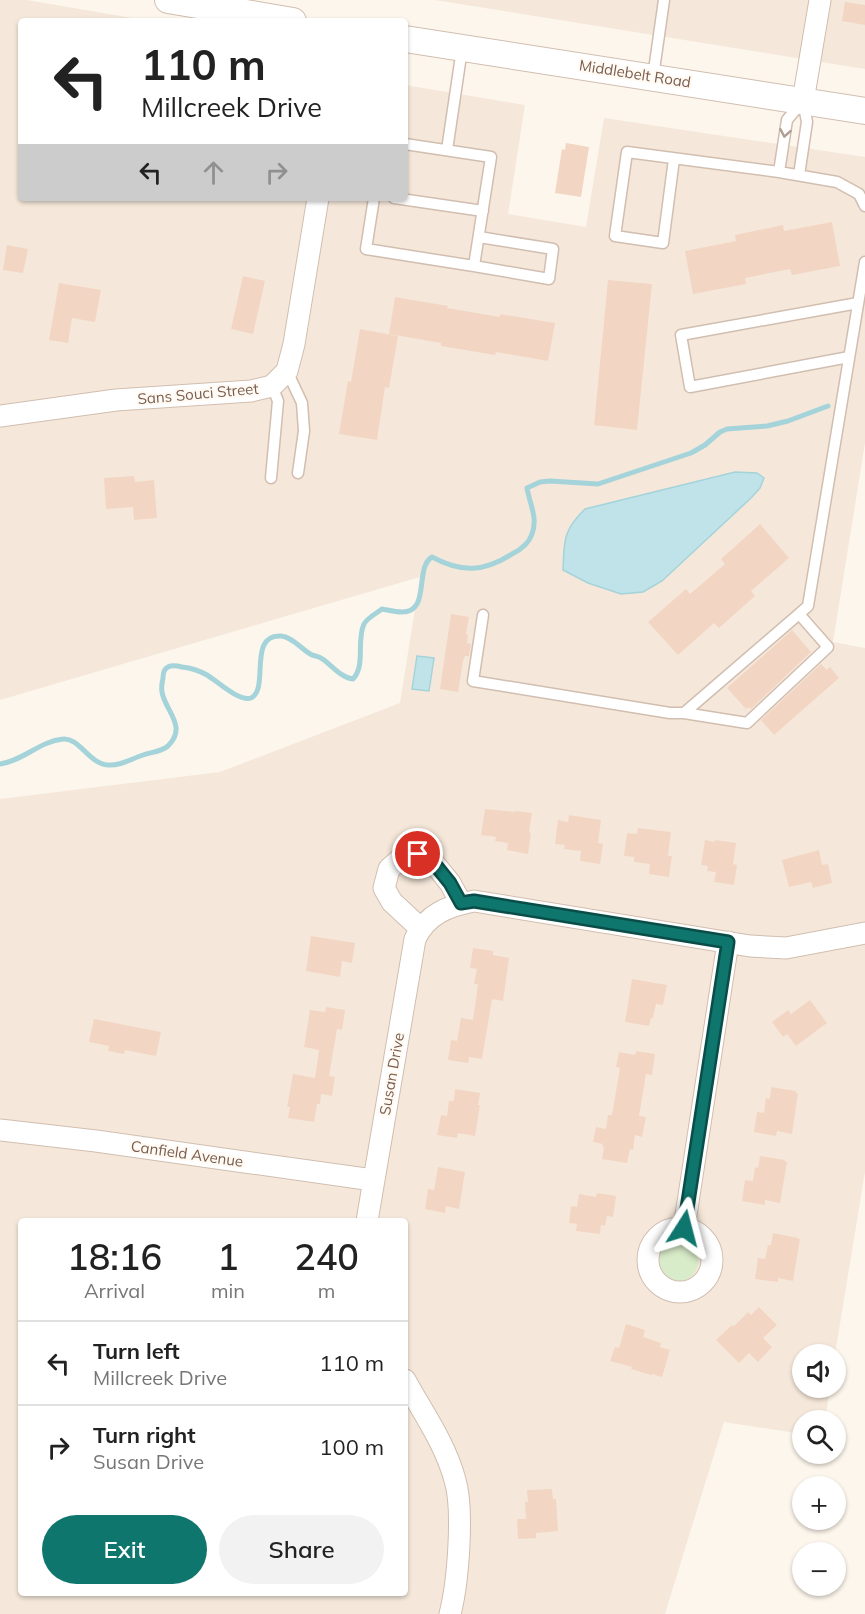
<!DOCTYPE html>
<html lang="en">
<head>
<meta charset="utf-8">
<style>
  body { margin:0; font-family:Mulish,sans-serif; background:#f2f2f2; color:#222; height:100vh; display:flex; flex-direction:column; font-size:22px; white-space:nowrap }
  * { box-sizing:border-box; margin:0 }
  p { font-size:20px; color:#767676 }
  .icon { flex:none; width:33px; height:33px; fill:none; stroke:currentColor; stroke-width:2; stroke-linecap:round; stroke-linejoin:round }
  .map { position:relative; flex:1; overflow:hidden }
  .side { position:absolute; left:18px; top:1218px; width:390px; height:378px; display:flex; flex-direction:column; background:#fff; border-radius:6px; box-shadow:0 2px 4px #0004 }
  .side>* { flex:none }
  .top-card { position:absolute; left:18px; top:18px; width:390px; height:183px; border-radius:6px; box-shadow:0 2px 4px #0004; background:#fff; color:#222; overflow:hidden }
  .fabs { position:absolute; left:792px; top:1344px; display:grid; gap:12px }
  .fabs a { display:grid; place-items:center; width:54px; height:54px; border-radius:50%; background:#fff; box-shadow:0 2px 4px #0004; font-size:30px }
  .pin { position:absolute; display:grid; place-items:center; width:51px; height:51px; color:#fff; margin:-26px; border:3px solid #fff; border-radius:50%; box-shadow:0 2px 6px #0007 }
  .me { position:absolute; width:66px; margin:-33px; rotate:9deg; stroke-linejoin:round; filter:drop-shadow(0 0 4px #0008) }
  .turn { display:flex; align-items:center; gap:21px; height:126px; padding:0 24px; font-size:27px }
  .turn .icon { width:78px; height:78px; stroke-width:2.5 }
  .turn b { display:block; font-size:42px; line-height:51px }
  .lanes { display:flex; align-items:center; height:57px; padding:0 24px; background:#0003; justify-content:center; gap:30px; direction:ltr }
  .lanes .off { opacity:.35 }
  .eta { display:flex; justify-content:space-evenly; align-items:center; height:102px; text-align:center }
  .eta b { font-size:36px; font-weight:600; line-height:42px }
  .button { display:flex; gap:12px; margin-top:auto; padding:12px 24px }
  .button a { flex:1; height:69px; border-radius:36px; background:#0f766e; color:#fff; font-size:24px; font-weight:600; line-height:69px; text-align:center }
  .button a+a { background:#f2f2f2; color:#222 }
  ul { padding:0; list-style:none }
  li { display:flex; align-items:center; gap:18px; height:84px; padding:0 24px; border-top:2px solid #e0e0e0 }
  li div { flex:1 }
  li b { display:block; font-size:22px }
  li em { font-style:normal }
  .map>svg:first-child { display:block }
  .residential { fill:#f5e8da; fill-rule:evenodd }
  .green { fill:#d8ecc9 }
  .water { fill:#bfe3e8; stroke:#a5d3da; stroke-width:1.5 }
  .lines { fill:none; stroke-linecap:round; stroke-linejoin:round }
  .stream { stroke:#a5d3da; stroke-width:5 }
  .building { fill:#f3d5c3 }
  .service-casing { stroke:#d1beb0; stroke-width:13 }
  .minor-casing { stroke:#d1beb0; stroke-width:23 }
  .tertiary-casing { stroke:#d1beb0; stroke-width:28 }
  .service { stroke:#fff; stroke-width:10 }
  .minor { stroke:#fff; stroke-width:21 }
  .tertiary { stroke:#fff; stroke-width:26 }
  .oneway { stroke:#af9d94 }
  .route-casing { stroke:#0a4d48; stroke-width:15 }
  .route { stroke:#0f766e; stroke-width:10 }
  .labels { text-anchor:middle; stroke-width:4.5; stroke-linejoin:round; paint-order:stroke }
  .street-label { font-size:15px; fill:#7a5c4d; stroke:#fffaf3 }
</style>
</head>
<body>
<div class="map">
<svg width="865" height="1614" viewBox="0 0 865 1614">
  <rect width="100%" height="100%" fill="#fdf6ec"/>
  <path class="residential" d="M0,0h27l123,21h-129v177h384v-113l120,20 -17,109 78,13 18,-109 261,39v286l-32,199 32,6v524l-30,182h-33v34h28l-5,32h-23v14l-78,-12 -59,192h-665v-815l220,-27 180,-69 20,-126 -420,123zM21,1221h384v372h-384z
    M435,0h430v69z"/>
  <path class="green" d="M658 1261a20 20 0 1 1 40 0a20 20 0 1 1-40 0Z"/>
  <path class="water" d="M735,472l22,1 7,5 -4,10 -9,10 -89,83 -19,11 -22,2 -33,-11 -25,-13c1,-29 0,-40 22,-61z
    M417,656l17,2 -5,33 -17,-2z"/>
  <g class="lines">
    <path class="stream" d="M0,764c23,-3 40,-23 63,-25 16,-2 26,25 45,26 12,1 23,-6 35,-10 8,-3 18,-3 25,-9 20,-20 -3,-35 -6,-54 -1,-5 0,-9 1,-14 0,-4 1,-9 5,-11 4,-2 10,-1 14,0 9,1 18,4 25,8 10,6 32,27 44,23 19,-9 -4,-64 30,-62 12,1 21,14 31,19 4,1 7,1 12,5 9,7 18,18 29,19 13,-14 3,-38 11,-55 3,-6 13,-11 18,-15 6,1 13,3 20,3 29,0 12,-44 30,-55 30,16 52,15 80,-3 8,-4 17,-11 20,-20 6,-16 -2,-29 -5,-46l13,-6 10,-1 48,3 93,-31 14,-8 15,-13 7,-3 40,-3 21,-5 40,-15"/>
  </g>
  <path class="building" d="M845,2l20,3v20l-23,-4z
    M566,143l23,4 -8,50 -26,-4 7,-44 3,1z
    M832,222l8,44 -48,9 -2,-6 -45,9 1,6 -53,10 -8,-43 51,-10 -1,-6 48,-10 1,6z
    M7,245l21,4 -5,24 -20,-3z
    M243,276l22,5 -12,53 -22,-5z
    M608,280l44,4 -15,146 -43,-5z
    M59,283l42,7 -6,32 -23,-4 -4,25 -19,-3z
    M395,297l53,9 -1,2 53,9v-3l55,9 -7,38 -52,-9 -1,3 -54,-9v-3l-52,-9z
    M360,329l38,7 -9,52 -4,-1 -8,53 -38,-6 9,-53 3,1z
    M134,476l1,6 19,-2 3,38 -23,2 -1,-13 -27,2 -2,-31z
    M760,524l29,34 -38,33 4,5 -36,32 -5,-5 -36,32 -30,-33 38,-33 4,5 35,-30 -4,-5z
    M451,614l18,3 -3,17 2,1 -1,8 4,1 -2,12h-4l-2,5 -5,31 -18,-3z
    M792,630l19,22 -60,57 -2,-2 -3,2 -19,-21z
    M821,664l6,6 3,-3 9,11 -65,57 -13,-15z
    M485,809l30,3v-1l17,2 -3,19 2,1 -3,21 -21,-4 1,-7 -13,-2 1,-4 -15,-2z
    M569,815l32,5 -3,23 5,1 -3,20 -20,-3 1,-10 -17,-2 1,-4 -10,-1 3,-24 10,2z
    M638,828l33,4 -3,24h4l-3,21 -20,-3 1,-10 -16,-2v-5l-10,-1 3,-23 10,1z
    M705,840l9,2 1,-2 21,3 -3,21 4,1 -3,20 -20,-3 2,-10 -9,-1 1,-5 -7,-1z
    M819,850l3,15 6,-1 4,19 -19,5 -2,-6 -22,5 -7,-27z
    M311,936l44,7 -3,20 -10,-2 -2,16 -34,-6z
    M473,948l20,3v4l16,3 -6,43 -11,-2 -10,60 -13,-2 -1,6 -20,-3 3,-20 6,1 4,-23 12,2 5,-36h-4l3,-15 -7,-1z
    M632,979l35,6 -4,20 -7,-1 -3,14h-2l-2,8 -24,-4z
    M810,1000l17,23 -31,23 -9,-12 -4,3 -11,-15 16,-12 3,4z
    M326,1007l19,3 -3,20 -5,-1 -8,47 6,1 -3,19 -11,-2 -1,10h-3l-3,18 -26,-4 2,-11h-3l6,-33 22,4 4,-28 -15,-3 6,-37 15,2z
    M94,1019l67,13 -5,24 -31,-6 -1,4 -16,-3 1,-5 -20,-4z
    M636,1051l19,3 -3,21 -6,-1 -7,42 7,1 -4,20 -7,-2 -2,15 -3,-1 -3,14 -25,-4 2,-12 -2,-1 1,-2 -10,-2 3,-15 10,2 2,-14h4l8,-47 -4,-1 3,-15 16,3z
    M771,1087l25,4v2h2l-6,41 -15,-3 -1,5 -22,-4 3,-20 7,1 2,-15 4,1z
    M455,1089l25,4 -2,12h2l-5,31 -17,-3 -1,5 -20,-3 4,-20 6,1 2,-15h5z
    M760,1156l25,4 -1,1 3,1 -7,41 -15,-3v5l-23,-4 3,-21 8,1 2,-14 3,1z
    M438,1167l27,5 -6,37 -13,-3 -1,7 -20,-4 3,-20 6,1z
    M597,1193l19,3 -3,21 -6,-1 -2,10 -4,-1 -1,9 -24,-3 1,-7 -8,-1 2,-17 6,1 2,-13 17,3z
    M773,1233l25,5v1h2l-7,42 -15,-3v4l-23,-3 3,-21 7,1 3,-14h3z
    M759,1307l18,18 -14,13 9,9 -14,15 -9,-9 -10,10 -23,-23 16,-15 2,1 14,-14 3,3z
    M626,1324l19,6 -2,7 18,6 -1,4 10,3 -8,27 -10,-3 -1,1 -20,-6 1,-2 -22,-6 5,-14 4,1z
    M552,1489l1,10h3l2,32 -22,2v5l-18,1 -1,-20h9l-1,-17h3l-1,-12z"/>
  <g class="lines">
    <g class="service-casing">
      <path id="service" d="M653,77l11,-77
        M447,150l15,-101
        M674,159l-11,84 -48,-7 12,-84 152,20 58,10 22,12 6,12
        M779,172l8,-52 14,-17
        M799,175l8,-53 -4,-21
        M374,198l-8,51 108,17 17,-109 -86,-13
        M394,198l89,13
        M474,266l75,13 4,-30 -74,-12
        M849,357l-159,30 -9,-52 177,-32
        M287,371l15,32 2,28 -6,42
        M271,478l7,-77 -6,-15
        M483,615l-10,66 197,32h14l115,-99 9,-8 57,-344
        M684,713l63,10 81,-76 -29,-33"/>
    </g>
    <g class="minor-casing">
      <path id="minor" d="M803,101l17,-101
        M0,416l116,-16 135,-9 21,-5 15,-15 7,-27 24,-146
        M420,928l-28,-26 -8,-14 5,-19 16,-14 13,-1 15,8 17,21 11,20
        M0,1130l96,11 277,39
        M367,1221l48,-282c12,-25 33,-33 59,-38l276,45 36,2 79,-15
        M684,1228l44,-286
        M648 1260a32 32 0 1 1 64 0a32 32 0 1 1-64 0Z
        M405,1380c18,33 40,63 50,100 9,30 3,103 -5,134"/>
    </g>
    <g class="tertiary-casing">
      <path id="tertiary" d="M168,0l125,21
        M405,39l460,72"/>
    </g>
    <use href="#service" class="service"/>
    <use href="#minor" class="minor"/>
    <use href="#tertiary" class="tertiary"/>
  </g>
  <defs><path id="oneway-chevron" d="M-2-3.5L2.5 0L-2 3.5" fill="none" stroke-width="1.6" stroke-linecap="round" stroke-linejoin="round" transform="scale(1.5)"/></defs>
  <use class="oneway" href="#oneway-chevron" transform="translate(785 133) rotate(100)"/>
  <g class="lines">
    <g class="route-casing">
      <path id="route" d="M418,854l15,8 17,21 11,20 13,-2 254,41 -44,286"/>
    </g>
    <use href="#route" class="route"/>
  </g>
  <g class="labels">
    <g class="street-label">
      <text transform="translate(635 74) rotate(9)" y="5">Middlebelt Road</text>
      <text transform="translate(198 394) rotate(-5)" y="5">Sans Souci Street</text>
      <text transform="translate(392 1074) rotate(-80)" y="5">Susan Drive</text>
      <text transform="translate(187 1154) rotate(8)" y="5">Canfield Avenue</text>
    </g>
  </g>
</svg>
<div class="fabs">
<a><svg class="icon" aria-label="sound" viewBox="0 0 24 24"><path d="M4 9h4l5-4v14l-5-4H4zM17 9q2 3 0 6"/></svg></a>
<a><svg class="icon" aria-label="search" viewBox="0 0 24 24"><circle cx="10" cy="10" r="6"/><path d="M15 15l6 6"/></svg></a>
<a>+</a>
<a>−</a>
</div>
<div class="pin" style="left:418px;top:854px;background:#d93025"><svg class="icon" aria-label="arrive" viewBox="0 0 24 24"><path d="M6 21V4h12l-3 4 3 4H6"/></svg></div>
<svg class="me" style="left:684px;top:1228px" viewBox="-20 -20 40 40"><path d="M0-17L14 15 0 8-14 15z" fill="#0f766e" stroke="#fff" stroke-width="4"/></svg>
<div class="top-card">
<div class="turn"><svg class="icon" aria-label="left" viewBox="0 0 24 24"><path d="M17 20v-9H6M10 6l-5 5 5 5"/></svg><div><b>110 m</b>Millcreek Drive</div></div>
<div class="lanes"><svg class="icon" aria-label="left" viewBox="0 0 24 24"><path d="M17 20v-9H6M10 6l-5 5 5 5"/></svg><svg class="icon off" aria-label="ahead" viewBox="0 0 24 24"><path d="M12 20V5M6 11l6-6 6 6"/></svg><svg class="icon off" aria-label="right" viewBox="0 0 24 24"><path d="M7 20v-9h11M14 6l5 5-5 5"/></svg></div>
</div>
<section class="side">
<div class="eta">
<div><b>18:16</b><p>Arrival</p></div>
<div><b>1</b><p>min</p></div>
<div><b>240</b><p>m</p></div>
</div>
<ul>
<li><svg class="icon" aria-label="left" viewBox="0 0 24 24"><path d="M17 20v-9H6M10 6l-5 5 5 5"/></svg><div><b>Turn left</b><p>Millcreek Drive</p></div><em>110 m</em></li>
<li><svg class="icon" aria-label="right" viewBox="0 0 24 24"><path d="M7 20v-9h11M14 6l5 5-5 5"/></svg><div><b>Turn right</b><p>Susan Drive</p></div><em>100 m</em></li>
</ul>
<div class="button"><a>Exit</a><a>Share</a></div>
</section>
</div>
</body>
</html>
